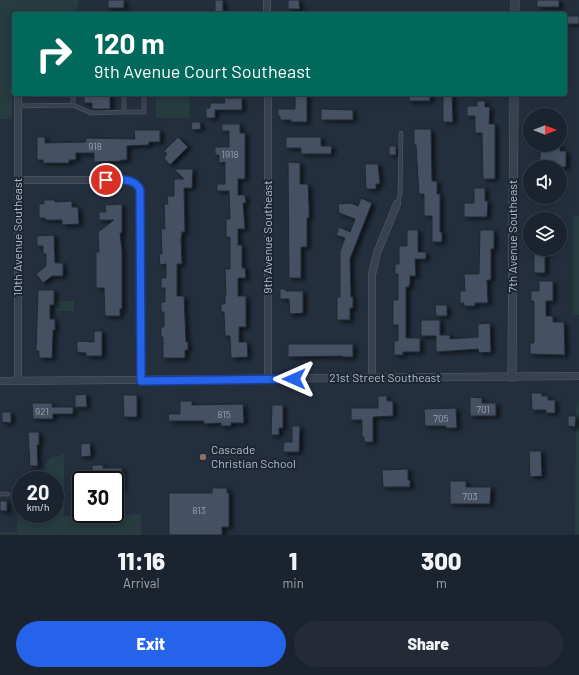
<!DOCTYPE html>
<html lang="en">
<head>
<meta charset="utf-8">
<style>
  body { margin:0; font-family:Barlow,sans-serif; background:#242b36; color:#f1f3f6; height:100vh; display:flex; flex-direction:column; font-size:15px; white-space:nowrap }
  * { box-sizing:border-box; margin:0 }
  p { font-size:13px; color:#a0a4aa }
  .icon { flex:none; width:22px; height:22px; fill:none; stroke:currentColor; stroke-width:2; stroke-linecap:round; stroke-linejoin:round }
  .map { position:relative; height:535px; overflow:hidden }
  .drawer { display:flex; flex-direction:column; background:#1b232e; flex:1 }
  .drawer>* { flex:none }
  .banner { position:absolute; left:12px; top:12px; width:555px; height:84px; border-radius:4px; box-shadow:0 2px 10px #0003,0 0 0 1px #39404a; background:#00695c; color:#fff; overflow:hidden }
  .needle { width:26px; rotate:90deg }
  .fabs { position:absolute; left:523px; top:108px; display:grid; gap:8px }
  .fabs a { display:grid; place-items:center; width:44px; height:44px; border-radius:50%; background:#1b232e; box-shadow:0 2px 10px #0003,0 0 0 1px #39404a; font-size:20px }
  .speed { position:absolute; left:12px; top:471px; display:flex; gap:8px; font-size:20px; font-weight:700; text-align:center }
  .speed>* { display:grid; place-content:center; width:52px; height:52px; border-radius:50%; background:#1b232e; box-shadow:0 2px 10px #0003,0 0 0 1px #39404a; line-height:1 }
  .speed small { font-size:10px; font-weight:400 }
  .speed .limit { border:2px solid #111; border-radius:6px; background:#fff; color:#111 }
  .pin { position:absolute; display:grid; place-items:center; width:34px; height:34px; color:#fff; margin:-17px; border:2px solid #fff; border-radius:50%; box-shadow:0 1px 4px #0007 }
  .me { position:absolute; width:44px; margin:-22px; rotate:270deg; stroke-linejoin:round; filter:drop-shadow(0 0 3px #0008) }
  .turn { display:flex; align-items:center; gap:14px; height:84px; padding:0 16px; font-size:18px }
  .turn .icon { width:52px; height:52px; stroke-width:2.5 }
  .turn b { display:block; font-size:28px; line-height:34px }
  .eta { display:flex; justify-content:space-evenly; align-items:center; height:68px; text-align:center }
  .eta b { font-size:24px; font-weight:800; line-height:28px }
  .cta { display:flex; gap:8px; margin-top:auto; padding:8px 16px }
  .cta a { flex:1; height:46px; border-radius:24px; background:#2563eb; color:#fff; font-size:16px; font-weight:800; line-height:46px; text-align:center }
  .cta a+a { background:#242b36; color:#f1f3f6 }
  .map>svg:first-child { display:block }
  .green { fill:#263c3f }
  .building { fill:#455162; stroke:#1f2835; filter:url(#shadow) }
  .lines { fill:none; stroke-linecap:round; stroke-linejoin:round }
  .service-casing { stroke:#565f6c; stroke-width:4.5 }
  .minor-casing { stroke:#565f6c; stroke-width:8 }
  .tertiary-casing { stroke:#565f6c; stroke-width:9 }
  .service { stroke:#38414e; stroke-width:3.5 }
  .minor { stroke:#38414e; stroke-width:7 }
  .tertiary { stroke:#38414e; stroke-width:8 }
  .route-casing { stroke:#184099; stroke-width:10 }
  .route { stroke:#2563eb; stroke-width:7 }
  .education-dot { fill:#8d6e63; stroke:#1d2633; stroke-width:1.5 }
  .labels { text-anchor:middle; stroke-width:4; stroke-linejoin:round; paint-order:stroke }
  .number-label { font-size:10px; fill:#98a1af }
  .street-label { font-size:12px; fill:#b4bcc9; stroke:#1d2633 }
  .poi-label { font-size:12px; fill:#b4bcc9; stroke:#1d2633; text-anchor:start }
</style>
</head>
<body>
<div class="map">
<svg width="579" height="535" viewBox="0 0 579 535">
  <defs>
    <filter id="shadow"><feDropShadow dx="3.5" dy="2" stdDeviation="2" flood-color="#0009"/></filter>
  </defs>
  <rect width="100%" height="100%" fill="#242f3e"/>
  <path class="green" d="M0,0h79l-1,6 -5,8h-59v57h-2v48h-12z
    M156,94h33l1,24h-34z
    M573,216h6v99h-6z
    M55,301h19v10h-19z
    M579,399v135h-4l1,-126z
    M64,453v63l77,-2v21h-141v-3h17l1,-50h3v32h34v-34h-11l2,-17 5,-6h7z"/>
  <path class="building" d="M108,0h16v8h-16z
    M215,0h8v14h-8z
    M288,0h11l1,9h-12z
    M537,0h22v7h-22z
    M565,16h14v8h-14z
    M84,94h26v15h-18v-6h-8z
    M295,94h12v28h-16v-2h-11v-4h-2v-7h17z
    M409,94h21v7h-21z
    M443,94h9l1,28h-10z
    M224,98h18v12h-27v8h-9v-10h4v-5h15z
    M477,101h8v6h5l-1,17h6v55h-12l-1,-46h-7v-17h-8v-10h10z
    M321,109l32,1v10h-32z
    M191,122h9l1,7 -9,1z
    M222,124h18v9h5v46h-7v16h7l1,8h-3l2,26h-7v16h4v23h3l1,10h-8v18h8v31h-7v15h8l1,15 -17,1 -1,-22h-5l-1,-24h-3v-8h4v-8h1l-1,-27h5v-32h-4v-18h4l-1,-28h-12v-7h8v-22l-6,1v-8h-4v-8h14v-16h-7z
    M414,129h17l1,52h5v13h3v38h2v10h-10v-26h-8v-22h-5l-3,-49h-2z
    M134,130h26v12h-11v3l-22,1v14h-6v1l-27,1v-9h-18v7h-7v3h-26v-3h-6v-23h8v6l41,-1v-4l49,1z
    M178,137l10,10 -18,18 -6,-7 3,-4 -3,-3z
    M286,137h35v9h11l-1,8h-30v-6h-15z
    M541,145h19v6h6v16h-27z
    M389,146h7v9h-7z
    M288,162l12,1v21h8l1,23v11h-2v29h-6v31h-12z
    M365,164h13l2,20h-4v5h-10z
    M174,169h19l-1,19h-8l1,44h-3l-1,8 1,24h-5v32h7l2,46h2v8h-3v8h-22v-21h-2v-10h3v-15h-3v-10h4v-14h-4v-10h5v-14l-6,1 -1,-11h3l-1,-25h4l-1,-25h4l-1,-8h7v-17h10z
    M474,188h11v13h3l-1,16h-23v-14h10z
    M361,198l11,5 -22,56 1,38h2v11h-3v12h-13v-23h3v-46l5,-13 -9,-3 3,-8 11,5 5,-13 -16,-6 -1,-9 13,-1 7,3z
    M44,200h11v2l17,-1v6h6l1,17 -17,1v-5h-17v-2h-6v-14h5z
    M122,204v29h-2l2,18v58h-2v7h-15l-1,-28h-8v-36h3l-1,-20 16,-12h-15v-8h7l-1,-7z
    M407,230h11v22h8v7h-11l1,17h-6v9h-1v2h-3v51h14v14h-17v3h-9v-14h4v-16h-5v-25h5v-26h-3v-10h4v-18h8z
    M480,230h14v19h-3v31h-4l1,23h-13v3h-11v-3h-4v-12h5l-1,-17h15z
    M54,235l1,28h8v13h-11l-9,7 -7,-9 10,-8v-12h-3v-8h-6v-10z
    M534,249l11,1v23h-11z
    M539,281h14v20h-7v15h7v6h11l1,33 -35,-1v-11h4v-42h-3v-10h8z
    M280,289h6v2h17v22l-13,1 -1,-15h-9z
    M38,290h16v15h-4v14h5v11h-2v4l-1,24h-13v-7h-3z
    M435,305h12v11h-11z
    M421,320h19v15h10v4l28,-2v-13l12,-1 1,29 -12,1 -1,-4 -42,3v-16h-15z
    M94,331h8v25h-16v-3l-9,-1v-11l17,1z
    M288,344h65v13h-11v-1l-54,1z
    M531,393h11v3h6v4h7v13h-9v-3h-14z
    M86,394l1,13h-12v-12z
    M123,395h14v22h-13z
    M378,396h9v5h6v15l-20,1v25h-9v-5h-2v-17h-11v-12h27z
    M470,397l12,1v5h14v13h-26z
    M180,401h12v4l51,-1 1,19h-13v3h-10v-3l-17,1v-3h-35l-1,-7h12z
    M32,403h20v4h21v7h-20v5h-20z
    M272,405h11v23h-4v7h-8z
    M456,408l1,20h-11v-2h-21l-1,-17z
    M2,412h9v11l-9,-1z
    M568,416h8l-1,11 -7,-1z
    M292,426h8l-1,26h-16l1,-10h8z
    M28,432h11v13h-2l1,21h-8z
    M90,443l1,13 -10,1v-13z
    M529,451h12l1,25 -12,1z
    M92,465h11v3h19v20h-7v-8h-23z
    M408,469v11h2v7h-27l-1,-17z
    M450,481h16v6h25l-1,17h-40z
    M212,488h15v5h2v34h-7v8h-53v-42h43z
    M0,501h7v10h-7z"/>
  <g class="lines">
    <g class="service-casing">
      <path id="service" d="M124,94v18h20v-18
        M73,105l18,8 33,-1
        M18,106l55,-1v-11
        M397,204l3,-9 1,-62
        M0,494h8"/>
    </g>
    <g class="minor-casing">
      <path id="minor" d="M267,0v14
        M268,94v285
        M19,180h102c11,1 19,3 20,16v185
        M372,379v-105l5,-21 20,-49
        M18,380v-286
        M0,381l579,-5"/>
    </g>
    <g class="tertiary-casing">
      <path id="tertiary" d="M515,14v-14
        M512,377l2,-283"/>
    </g>
    <use href="#service" class="service"/>
    <use href="#minor" class="minor"/>
    <use href="#tertiary" class="tertiary"/>
  </g>
  <g class="lines">
    <g class="route-casing">
      <path id="route" d="M106,180c12,0 29,-3 34,10l1,191 153,-2"/>
    </g>
    <use href="#route" class="route"/>
  </g>
  <circle class="education-dot" cx="203" cy="457" r="4"/>
  <g class="labels">
    <g class="number-label">
      <text x="95" y="150">918</text>
      <text x="230" y="158">1918</text>
      <text x="483" y="413">701</text>
      <text x="42" y="415">921</text>
      <text x="224" y="418">815</text>
      <text x="441" y="422">705</text>
      <text x="470" y="500">703</text>
      <text x="199" y="514">813</text>
    </g>
    <g class="street-label">
      <text transform="translate(513 236) rotate(-90)" y="4">7th Avenue Southeast</text>
      <text transform="translate(18 237) rotate(-90)" y="4">10th Avenue Southeast</text>
      <text transform="translate(268 237) rotate(-90)" y="4">9th Avenue Southeast</text>
      <text x="385" y="382">21st Street Southeast</text>
    </g>
    <g class="poi-label">
      <text x="211" y="454">Cascade<tspan x="211" dy="14">Christian School</tspan></text>
    </g>
  </g>
</svg>
<div class="fabs">
<a><svg class="needle" viewBox="-14 -14 28 28"><path d="M0-13l5 13h-10z" fill="#e53935"/><path d="M0 13l5-13h-10z" fill="#a0a4aa"/></svg></a>
<a><svg class="icon" aria-label="sound" viewBox="0 0 24 24"><path d="M4 9h4l5-4v14l-5-4H4zM17 9q2 3 0 6"/></svg></a>
<a><svg class="icon" aria-label="layers" viewBox="0 0 24 24"><path d="M12 4l9 5-9 5-9-5zM3 14l9 5 9-5"/></svg></a>
</div>
<div class="speed"><div>20<small>km/h</small></div><div class="limit">30</div></div>
<div class="pin" style="left:106px;top:180px;background:#d93025"><svg class="icon" aria-label="arrive" viewBox="0 0 24 24"><path d="M6 21V4h12l-3 4 3 4H6"/></svg></div>
<svg class="me" style="left:294px;top:379px" viewBox="-20 -20 40 40"><path d="M0-17L14 15 0 8-14 15z" fill="#2563eb" stroke="#fff" stroke-width="4"/></svg>
<div class="banner">
<div class="turn"><svg class="icon" aria-label="right" viewBox="0 0 24 24"><path d="M7 20v-9h11M14 6l5 5-5 5"/></svg><div><b>120 m</b>9th Avenue Court Southeast</div></div>
</div>
</div>
<section class="drawer">
<div class="eta">
<div><b>11:16</b><p>Arrival</p></div>
<div><b>1</b><p>min</p></div>
<div><b>300</b><p>m</p></div>
</div>
<div class="cta"><a>Exit</a><a>Share</a></div>
</section>
</body>
</html>
